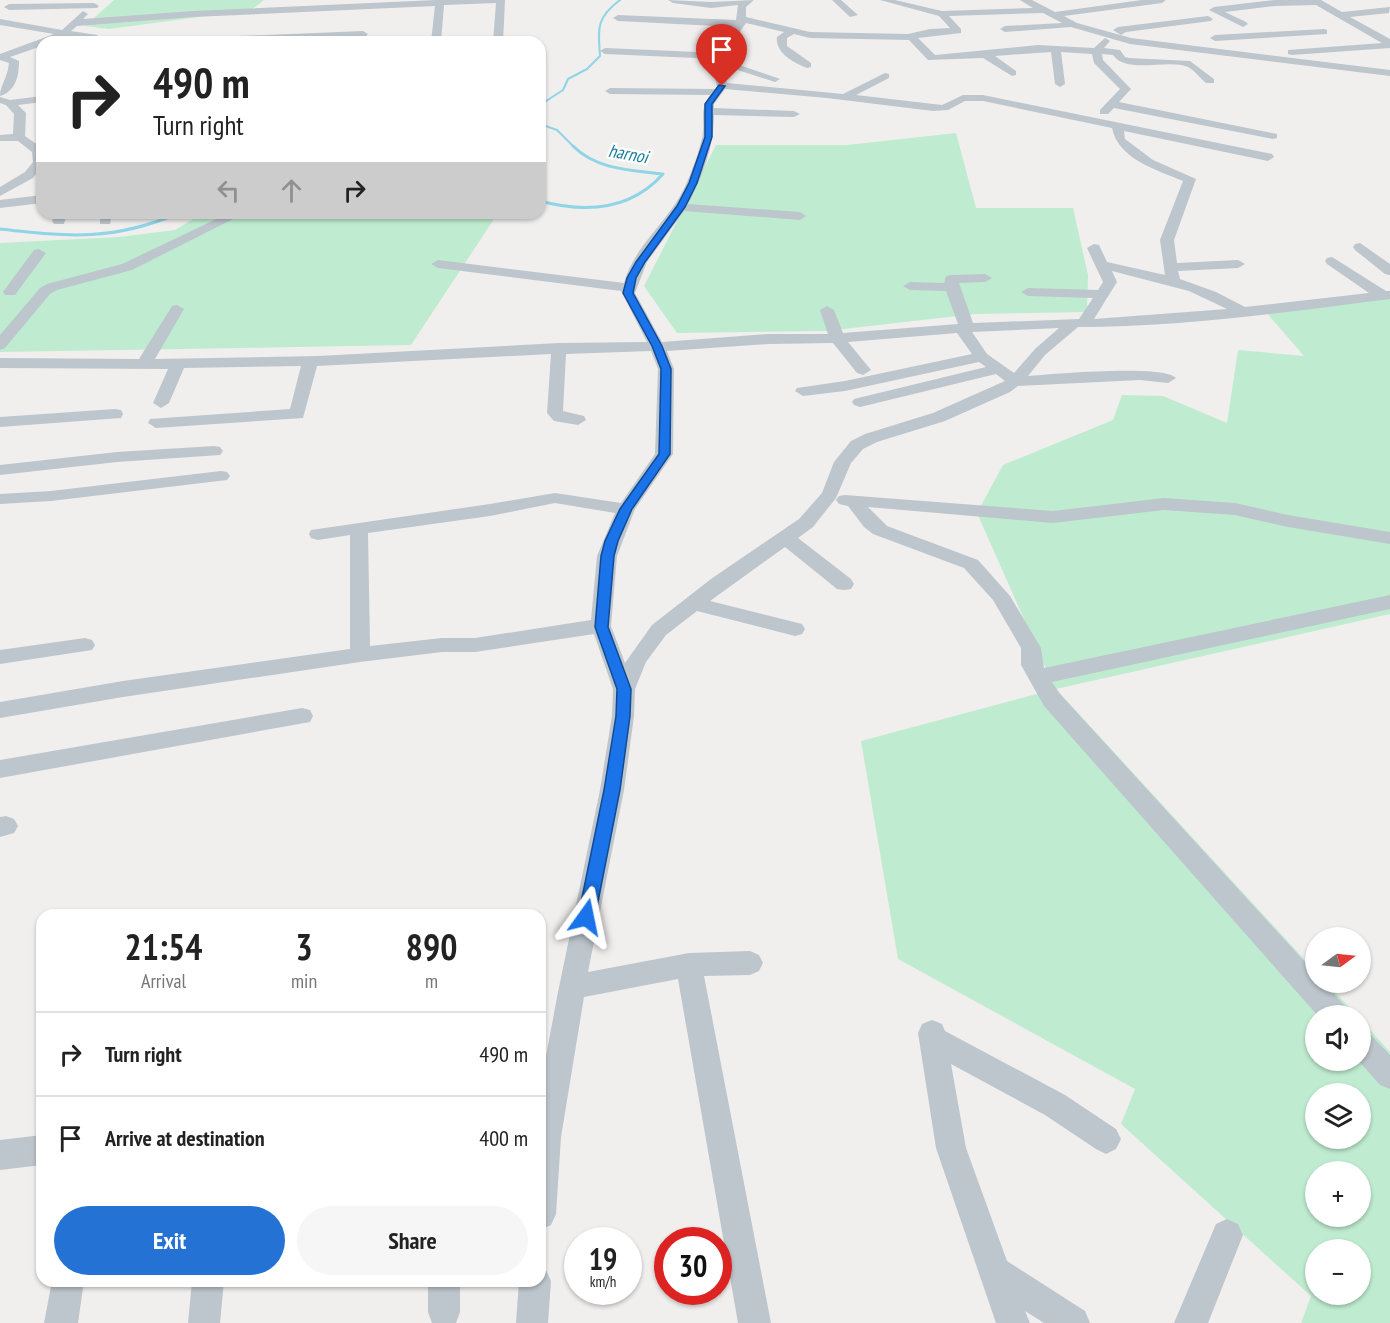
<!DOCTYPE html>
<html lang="en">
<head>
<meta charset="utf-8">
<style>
  body { margin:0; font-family:"PT Sans Narrow",sans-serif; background:#f6f6f6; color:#222; height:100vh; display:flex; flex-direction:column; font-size:22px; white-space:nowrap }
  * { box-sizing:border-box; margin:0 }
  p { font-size:20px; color:#767676 }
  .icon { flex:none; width:33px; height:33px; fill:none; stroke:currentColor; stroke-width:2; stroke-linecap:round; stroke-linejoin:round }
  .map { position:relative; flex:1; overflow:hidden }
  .panel { position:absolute; left:36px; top:909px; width:510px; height:378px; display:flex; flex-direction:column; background:#fff; border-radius:18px; box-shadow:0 2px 4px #0004 }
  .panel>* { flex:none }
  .top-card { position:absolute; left:36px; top:36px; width:510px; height:183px; border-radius:18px; box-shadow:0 2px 4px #0004; background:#fff; color:#222; overflow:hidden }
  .needle { width:39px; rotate:75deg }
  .tools { position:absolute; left:1305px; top:927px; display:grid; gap:12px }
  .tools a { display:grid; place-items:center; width:66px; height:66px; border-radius:50%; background:#fff; box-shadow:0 2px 4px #0004; font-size:30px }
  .speed { position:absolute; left:564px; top:1227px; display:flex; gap:12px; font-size:30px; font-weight:700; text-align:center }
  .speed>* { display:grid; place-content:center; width:78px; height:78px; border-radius:50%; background:#fff; box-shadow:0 2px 4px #0004; line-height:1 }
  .speed small { font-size:15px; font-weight:400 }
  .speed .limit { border:9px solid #d22; background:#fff; color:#111 }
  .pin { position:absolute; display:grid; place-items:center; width:51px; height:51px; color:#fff; margin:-62px -26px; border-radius:50% 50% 50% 0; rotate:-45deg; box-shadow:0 0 6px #0007 }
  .pin .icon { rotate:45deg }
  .me { position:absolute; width:66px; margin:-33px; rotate:12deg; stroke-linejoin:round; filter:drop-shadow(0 0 4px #0008) }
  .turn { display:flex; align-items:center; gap:21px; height:126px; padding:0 18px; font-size:27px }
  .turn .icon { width:78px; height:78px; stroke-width:2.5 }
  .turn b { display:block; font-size:42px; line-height:51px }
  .lanes { display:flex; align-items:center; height:57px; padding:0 18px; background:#0003; justify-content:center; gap:30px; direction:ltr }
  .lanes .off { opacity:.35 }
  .eta { display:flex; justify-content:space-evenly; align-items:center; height:102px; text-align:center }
  .eta b { font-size:36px; font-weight:600; line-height:42px }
  .action { display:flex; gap:12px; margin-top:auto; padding:12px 18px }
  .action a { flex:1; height:69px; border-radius:36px; background:#2473d4; color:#fff; font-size:24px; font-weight:600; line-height:69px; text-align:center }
  .action a+a { background:#f6f6f6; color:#222 }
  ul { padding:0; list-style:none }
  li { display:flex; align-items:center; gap:18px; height:84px; padding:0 18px; border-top:2px solid #e0e0e0 }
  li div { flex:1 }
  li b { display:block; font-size:22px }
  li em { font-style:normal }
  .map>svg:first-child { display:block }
  .green { fill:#bfecd0; fill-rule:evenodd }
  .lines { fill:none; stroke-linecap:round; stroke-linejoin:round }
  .stream-far1 { stroke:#8fd5e6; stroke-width:2 }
  .stream { stroke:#8fd5e6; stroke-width:3 }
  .minor { fill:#bdc6cc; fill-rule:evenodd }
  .route { fill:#1a73e8; stroke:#114b97; stroke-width:1.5 }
  .labels { text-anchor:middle; stroke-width:4.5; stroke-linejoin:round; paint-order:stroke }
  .far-water-label { font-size:18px; font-style:italic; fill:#157e98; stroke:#fff }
</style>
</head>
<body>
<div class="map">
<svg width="1390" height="1323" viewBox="0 0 1390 1323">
  <rect width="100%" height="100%" fill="#f1eeee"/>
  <path class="green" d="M114,0h150l-13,10 -142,19 -24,-3z
    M956,133l20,75h97l15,67 -1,37 -112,2 -149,17 -149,2 -33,-47 72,-141h131z
    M203,213h295l-87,132 -411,7v-109l119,-6 56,-7z
    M1390,298v316l-334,75 259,282 1,11 10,1 31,32 -41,1v44h44l1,-40 29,32v271h-89l10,-27 -190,-172 14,-35 -237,-130 -37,-218 194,-52 -78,-176 26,-48 110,-45 9,-25 41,1 64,27 11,-73 66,6 -38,-44zM1316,1094h44v44h-44zM1316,1172h44v44h-44zM1316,1250h44v44h-44z"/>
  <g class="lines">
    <path class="stream-far1" d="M540,105l23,-15 5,-11 19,-10 13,-13c-2,-28 -4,-38 20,-56
      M540,124l17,6 18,18"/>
    <path class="stream" d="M540,201c45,12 90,10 123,-27 -32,-4 -66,-4 -90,-28
      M0,229c69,8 114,12 179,-16"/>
    <path class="minor" d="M436,0h69l-2,42h-10l3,-39 -52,2 -3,37h-10l4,-36 -242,11 -116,9 -6,5 26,4 5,7 -37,-6 -12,6h-11v4l-32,11 9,4c0,15 -3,30 -19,35 0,-11 8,-19 9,-33l-9,-3v-6l54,-20 -54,-9v-6l62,11 21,-19 5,3 -5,5 110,-8z
      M668,0l43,2 43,-2 -8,7v10l64,15 98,2 22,-5 20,-1 -11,-12 -59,-16h15l47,11 91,-3 -13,-8h12l23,12 87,-12h24l-4,3 -98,13 13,7 54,15 259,32v6l-260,-32 -59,-17 -66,5 -5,-3 5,-3 57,-3 -19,-10 -94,3 12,13v4l-43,5 17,17 103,-10 56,3 11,-10 5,3 -6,7 16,2 5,7 4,1 61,3 24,18v4h-8c-5,-4 -12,-13 -18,-16 -20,-9 -61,8 -75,-12l-11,-1 1,6 28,29 -12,13 158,32v4l-4,1 -159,-31 -6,6h-8v-4l20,-21 -26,-26 -2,-9 -31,-2 4,32 -5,3 -5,-3 -4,-32 -56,4 21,15v4l-4,1 -29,-18 -55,2 -19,-20 -99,-2 -16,-4 -7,4v8l24,17v4l-4,1c-13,-5 -32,-15 -30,-31l7,-5 -38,-9 -14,20 -4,18 52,18 -5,3 -50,-16 -2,3 4,14 116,11 42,-21 4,1v4l-33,17 86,10 21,-10h20l289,59 2,3 -6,4 -144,-30 1,8 28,21 43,19 -22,61 3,23 61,-3 7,4 -7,4 -60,3 2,8 36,13 29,15 124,-14 -42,-29 -2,-3 2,-3 5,-1 54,34h4v8c-103,13 -208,28 -312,28l-33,28 -17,21c23,-2 136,-12 148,2l-8,5 -28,-3 -122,6 -8,6 -65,29 -68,21 -14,7 -12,14 -15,35 -23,29 -15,11 53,41 3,5 -3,5 -7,1 -7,-1 -52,-42 -75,54 92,23 3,5 -3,5 -7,2 -98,-25 -31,24 -20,27 -11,27 -1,27 -10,74 -36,182 101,-19 61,-2 9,4 4,8 -4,8 -9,4 -46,1 67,347h-33l-60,-344 -94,18 -23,140 -5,77 -5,11 -11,5v-142l18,-96 42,-202 12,-74 1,-27 -19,-55 -119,18h-33l-82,10 -237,35 -123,21v-16l123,-21 227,-32v-114l-32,5 -7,-2 -2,-4 2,-4 179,-26 65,-11 66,10 34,-49 3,-85 -7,-18 -85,3 -3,57 21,5 2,4 -8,5 -24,-4 -7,-8 4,-59 -234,12 -14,52 -147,10 -8,-5 2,-4 140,-10 11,-43 -117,2 -15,35 -8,5 -8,-5 15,-34 -168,-1v-10l139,1 33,-53 5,-1 7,4 -29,50 163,-3 241,-13 88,-1 -26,-51 -183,-23 -7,-4 7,-4 186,23c10,-38 48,-64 63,-101 6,-14 12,-30 15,-44 4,-18 -4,-27 8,-43l-100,-1 -5,-3 5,-3 105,1 2,-3 -4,-17 5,-10 -113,-5 -5,-3 5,-3 116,5 1,-10 13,-16 -117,-6 -5,-3 5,-3 118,5 2,-15 -27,3 -38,-5zM725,89l102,9 106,13 15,-1 17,-9h18l129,27c6,31 45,42 71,53l-23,59 5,35 -58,-13 -8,-17 -5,-1 -7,4 16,34 -5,8 -70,-2 -7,4 7,4 65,2 -14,21 -106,4 -14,-40 26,-1 7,-4 -7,-4 -34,1 -5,1 -2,7 -34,-1 -7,4 7,4 36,1 12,33 -115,9 -9,-23 -7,-4 -7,4 8,24h-59l-107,8 -27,-49 12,-31 37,-51 116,9 6,-4 -6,-4 -112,-8c15,-28 26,-58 26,-89l80,2 6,-3 -6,-3 -80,-3v-4zM1112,271l77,20 38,18 -133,10 23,-37zM1059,328l-24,21 -21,24 -27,-19 -15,-22zM957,333l15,21 -127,27 -48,7 -2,3 8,5 42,-5 134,-29 7,5 -132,32 -2,3 2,3 6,2 136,-33 9,7 -72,32 -68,21 -14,7 -17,21 -12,31 -23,26 -88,60 -59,46 -27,38 -14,-37 6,-70 18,-47 38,-55 1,-85 -7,-18 102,-7 64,-1 24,30 6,2 8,-5 -23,-28zM555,503l60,10 -18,43 -6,64 -116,18h-33l-72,8 -2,-113 122,-17z
      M832,0h9l17,15 -8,2z
      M1275,0h46l21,12 48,-5 -1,6 -39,4 40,22v9l-98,7 -4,-1v-4l94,-7 -66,-38 -41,1 -50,6 21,10 2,2 -5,3 -34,-17 5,-3z
      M94,3l5,3 -2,2 -88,2 -5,-3 5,-3z
      M1208,16l5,3 -2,2 -85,11 -5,3 -8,-5 5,-3z
      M1324,29l3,1v4l-112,7 -5,-3 5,-3z
      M363,31l5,3 -2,2 -128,6h-76l5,-3z
      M42,96v6l-24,3 8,8 -1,23 17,12v18l-9,12 -33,18v-9l25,-15 8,-10 -1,-10 -14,-11h-18v-6l13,-1 1,-20 -8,-9 -6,-2v-6l10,3z
      M42,195v8l-42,5v-8z
      M55,213h12l-3,11h-10l-2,-3z
      M100,213h12l-2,11h-10z
      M141,213h12v1l-6,4 -5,-1z
      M229,213h16l-113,57 -75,20 -7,4 -45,54 -5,2v-15l40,-47 7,-4 75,-20z
      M1360,243l30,21v11l-5,-1 -30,-24 -2,-3 2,-3z
      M39,249l7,4 -31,42h-10l-2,-3 2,-3 29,-39z
      M115,409l6,1 2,4 -2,4 -121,9v-10z
      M214,446l6,1 3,4 -3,4 -103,7 -117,13v-10l117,-13z
      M221,471l6,1 3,4 -3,4 -176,21 -51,3v-10l51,-3z
      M845,495l208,16 111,-13 71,5 53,12 102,17v12l-102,-17 -53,-12 -71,-5 -111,13 -185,-16 19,19 91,34 32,36 31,52 3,20 346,-73v14l-338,73 8,12 256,280v8h7l23,25 3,9h-31l-274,-310 -23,-41v-17l-4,-7 -24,-41 -29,-32 -91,-34 -9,-7 -16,-21 -9,-2 -3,-4 3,-4z
      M85,638l7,2 3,5 -3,5 -92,14v-14z
      M302,708l8,2 3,6 -3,6 -310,56v-18z
      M6,816l8,3 4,7 -4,7 -14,4v-20z
      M932,1020l10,4 3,7 120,64 51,34 5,10 -5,10 -10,5 -10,-5 -51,-34 -94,-51 15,84 41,113 78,50 5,12h-46l-19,-12 5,12h-34l-60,-175 -18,-115 4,-9z
      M1360,1030l10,4 20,21v34l-10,-4 -22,-25h2z
      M42,1135v30l-42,5v-30z
      M1227,1219l11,5 5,11 -35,88h-34l42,-99z
      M540,1267l6,3 5,11 -3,42h-32l3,-42h21z
      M52,1281h32l-6,42h-34z
      M192,1281h32l-4,42h-32z
      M428,1281h32v31l-4,11h-24l-4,-11z"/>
  </g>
  <path class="route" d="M719,85l6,1 -13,18v33l-15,46 -12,24 -40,55 -9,16 -3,15 29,53 9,23 -1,85 -38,55 -14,32 -4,15 -6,71 23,62 -1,27 -10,74 -25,127 -3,5 -6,2 -5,-2 -3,-5 26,-127 12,-74 1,-27 -22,-62 6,-71 4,-15 15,-32 39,-55 2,-85 -9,-23 -29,-53 4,-15 9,-16 41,-56 12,-23 16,-46v-33z"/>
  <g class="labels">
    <g class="far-water-label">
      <text transform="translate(628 154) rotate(10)" y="6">harnoi</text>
    </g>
  </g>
</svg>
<div class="tools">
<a><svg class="needle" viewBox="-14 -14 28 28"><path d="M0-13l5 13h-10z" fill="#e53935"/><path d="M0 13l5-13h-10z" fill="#767676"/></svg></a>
<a><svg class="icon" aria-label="sound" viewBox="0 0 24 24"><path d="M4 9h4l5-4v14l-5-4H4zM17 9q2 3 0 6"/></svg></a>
<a><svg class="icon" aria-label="layers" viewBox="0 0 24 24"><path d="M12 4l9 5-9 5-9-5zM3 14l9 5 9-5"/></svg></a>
<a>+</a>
<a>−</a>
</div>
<div class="speed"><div>19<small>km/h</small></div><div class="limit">30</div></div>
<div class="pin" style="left:722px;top:86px;background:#d93025"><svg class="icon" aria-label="arrive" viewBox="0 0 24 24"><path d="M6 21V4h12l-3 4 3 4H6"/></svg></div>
<svg class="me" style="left:586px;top:917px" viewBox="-20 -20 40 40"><path d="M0-17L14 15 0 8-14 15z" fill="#1a73e8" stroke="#fff" stroke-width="4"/></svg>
<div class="top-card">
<div class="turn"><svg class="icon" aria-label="right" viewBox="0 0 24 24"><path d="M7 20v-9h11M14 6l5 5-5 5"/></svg><div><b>490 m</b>Turn right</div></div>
<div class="lanes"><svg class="icon off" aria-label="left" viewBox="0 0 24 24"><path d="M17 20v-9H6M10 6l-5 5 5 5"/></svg><svg class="icon off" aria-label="ahead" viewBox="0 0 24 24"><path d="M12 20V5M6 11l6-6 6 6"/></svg><svg class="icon" aria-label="right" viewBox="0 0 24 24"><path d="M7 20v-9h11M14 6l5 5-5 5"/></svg></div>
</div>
<section class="panel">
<div class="eta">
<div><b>21:54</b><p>Arrival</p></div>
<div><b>3</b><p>min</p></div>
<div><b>890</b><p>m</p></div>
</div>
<ul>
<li><svg class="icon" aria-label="right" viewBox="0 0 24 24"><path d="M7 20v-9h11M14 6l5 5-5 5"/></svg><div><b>Turn right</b></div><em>490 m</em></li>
<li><svg class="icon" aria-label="arrive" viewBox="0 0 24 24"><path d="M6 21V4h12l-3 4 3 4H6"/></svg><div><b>Arrive at destination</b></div><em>400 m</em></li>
</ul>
<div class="action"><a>Exit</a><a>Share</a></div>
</section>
</div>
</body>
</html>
